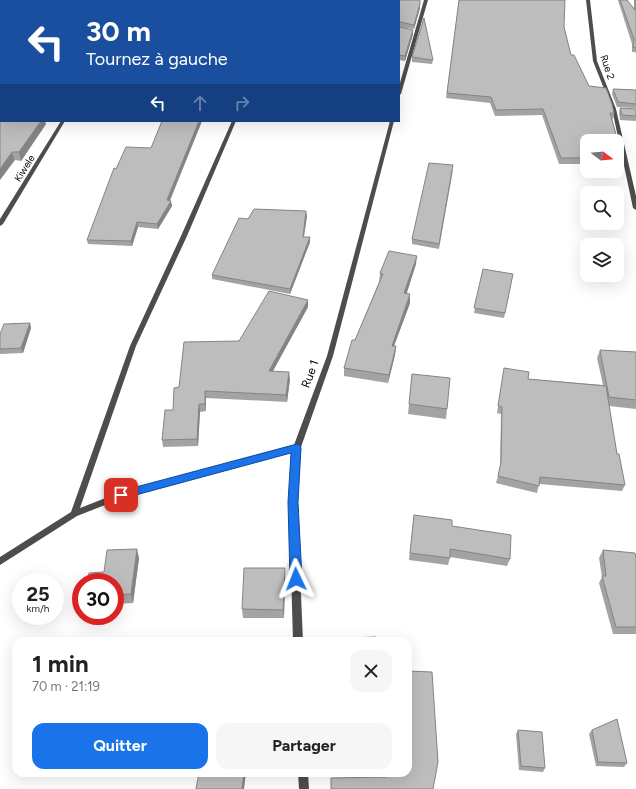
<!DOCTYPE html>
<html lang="fr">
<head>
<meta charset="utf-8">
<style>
  body { margin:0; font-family:Figtree,sans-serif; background:#f6f6f6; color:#222; height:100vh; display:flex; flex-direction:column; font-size:15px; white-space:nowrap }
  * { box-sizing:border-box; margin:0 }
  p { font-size:13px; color:#767676 }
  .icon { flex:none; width:22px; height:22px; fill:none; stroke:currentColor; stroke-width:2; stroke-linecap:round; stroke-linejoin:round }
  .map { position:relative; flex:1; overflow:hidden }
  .panel { position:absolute; left:12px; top:637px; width:400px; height:140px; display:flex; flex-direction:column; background:#fff; border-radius:12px; box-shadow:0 4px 16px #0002 }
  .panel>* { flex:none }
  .top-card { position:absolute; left:0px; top:0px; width:400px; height:122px; box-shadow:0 4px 16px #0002; background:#1a4fa0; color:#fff; overflow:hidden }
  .needle { width:26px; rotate:106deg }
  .tools { position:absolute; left:580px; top:134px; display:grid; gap:8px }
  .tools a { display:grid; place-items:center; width:44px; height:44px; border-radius:8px; background:#fff; box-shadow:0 4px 16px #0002; font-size:20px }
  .speed { position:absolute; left:12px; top:573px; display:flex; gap:8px; font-size:20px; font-weight:700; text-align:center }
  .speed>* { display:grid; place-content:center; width:52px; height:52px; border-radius:50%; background:#fff; box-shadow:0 4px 16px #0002; line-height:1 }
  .speed small { font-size:10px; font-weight:400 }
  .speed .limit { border:6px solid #d22; background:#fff; color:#111 }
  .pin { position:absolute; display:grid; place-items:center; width:34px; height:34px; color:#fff; margin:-17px; border-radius:8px; box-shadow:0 2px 6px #0006 }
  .me { position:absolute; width:44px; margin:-22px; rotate:358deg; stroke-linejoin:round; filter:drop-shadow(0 0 3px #0008) }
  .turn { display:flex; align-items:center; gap:14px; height:84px; padding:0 20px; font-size:18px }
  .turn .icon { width:52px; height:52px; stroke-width:2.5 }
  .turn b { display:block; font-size:28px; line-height:34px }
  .lanes { display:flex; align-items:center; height:38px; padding:0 20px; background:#0003; justify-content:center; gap:20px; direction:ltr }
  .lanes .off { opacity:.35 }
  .round { display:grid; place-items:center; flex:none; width:42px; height:42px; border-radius:12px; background:#f6f6f6 }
  .head { display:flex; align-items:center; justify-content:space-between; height:68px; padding:0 20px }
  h1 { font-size:24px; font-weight:700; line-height:30px }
  .primary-button { display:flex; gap:8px; margin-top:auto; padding:8px 20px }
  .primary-button a { flex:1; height:46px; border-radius:12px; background:#1a73e8; color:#fff; font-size:16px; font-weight:700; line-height:46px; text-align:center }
  .primary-button a+a { background:#f6f6f6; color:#222 }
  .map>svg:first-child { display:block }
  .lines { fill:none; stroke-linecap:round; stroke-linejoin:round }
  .minor { fill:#4d4d4d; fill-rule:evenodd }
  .wall { fill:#a3a3a3 }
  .shaded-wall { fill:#848484 }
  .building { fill:#bdbdbd; stroke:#848484 }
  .route { fill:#1a73e8; stroke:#114b97 }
  .labels { text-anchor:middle; stroke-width:4; stroke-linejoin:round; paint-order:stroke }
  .far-street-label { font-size:10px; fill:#000; stroke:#fff }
  .street-label { font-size:12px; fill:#000; stroke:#fff }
</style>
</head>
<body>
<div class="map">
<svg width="636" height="789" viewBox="0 0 636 789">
  <rect width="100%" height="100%" fill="#fff"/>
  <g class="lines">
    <path class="minor" d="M135,0h4v1h-4z
      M200,0h14l2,1h-14z
      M424,0h4l-27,94 -2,1v-9z
      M586,0h4l7,61 19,48 20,87v14l-3,-2 -21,-99 -19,-48z
      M0,45h1v3h-1z
      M61,121h4l-62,103 -3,2v-7z
      M232,121h4l-49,115 -51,110 -56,162 41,-16 173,-47 33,-89 63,-235h4l-61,235 -32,91 -4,55 6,139h-10l-4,-139 4,-51 -170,47 -46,18 -77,49v-8l71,-45 59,-166 51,-110z
      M298,773h10l1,16h-10z"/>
  </g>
  <path class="wall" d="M459,0l105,27 7,28 18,31 25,27 -1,6h-1l10,37 -2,5h-3v-20h-30v23h-28l-17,-49 -47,1 -5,-13 -44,-5z
    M618,0h9l7,9v-9h2v54l-1,-2h-3v-8z
    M399,1l21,7 -6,21 -15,-2z
    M399,27l14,7 -8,27 -6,-1z
    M412,57l21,3 -1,4 -20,-2z
    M613,89l23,1v18l-19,-1 -5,-13z
    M620,108l16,1v12l-16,-1 -1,-7z
    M0,121l46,3 -25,37 -6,-1z
    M162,121h40l-32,80 2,5 -14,23 -20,-2 -6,19 -44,-2 -1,-4 29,-71 35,-21z
    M453,170l-14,79 -27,-5v-5z
    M307,216l-3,21 6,5 -20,52 -78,-15v-4l36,-56z
    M416,264l-10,30 4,9 -16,43h2l-1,9 -7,28 -44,-7v-8l35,-86 1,-9z
    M483,269l30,5 -9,44 -30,-5z
    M308,307l-35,64 17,8 -3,23 -81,-4v13l-6,1 -2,34 -35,1 -1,-7 11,-30 6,-23 60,-46z
    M30,323l1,5 -8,25 -23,1v-20z
    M600,350l36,2v57l-27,-3 8,48 8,31 -3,6 -83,-7 -2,9 -41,-10 4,-14 1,-55 -4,-1 7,-45 24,11 75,6 -6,-27z
    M412,374l35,35 -1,10 -38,-5z
    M413,522l39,4 58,33 -3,7 -57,-9 -2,8 -39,-5z
    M603,550l33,8v76h-23l-14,-51 3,-6 -3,-19z
    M139,558l-6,45 -18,1v-22l-11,-10z
    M285,577l-1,41h-41l-1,-9z
    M518,730l27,38 -2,4 -24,-2 -3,-36z
    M592,730l35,33 -3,4 -28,-1 -7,-32z"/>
  <path class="shaded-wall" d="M420,4v4l-6,21v-4z
    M413,30v4l-8,27v-5z
    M1,67v16l-1,1v-16z
    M41,121h4l1,3 -25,37 -2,-9z
    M199,121h3l-34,83 -1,-4z
    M12,152l3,8 -15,20v-11z
    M171,201l1,5 -14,23 -1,-5z
    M306,211l1,5 -4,25v-4z
    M137,222l1,5 -6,19 -1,-5z
    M310,237v5l-20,52v-5z
    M417,256l-1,8 -12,38v-9z
    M410,294v9l-19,51 1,-8z
    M308,300v7l-39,71v-7z
    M30,323l1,5 -8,25 -2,-5z
    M396,346l-1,9 -7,28 1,-8z
    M289,372l1,7 -3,23 -1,-7z
    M205,391l1,7v13l-1,-7z
    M199,404l1,8 -2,34 -1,-7z
    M137,549l2,9 -6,45 -2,-9z
    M285,568v9l-1,41 -1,-8z
    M244,773h2l-2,16h-2z"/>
  <path class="building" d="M26,0h44l-1,1z
    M235,0h19l16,1h-36z
    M275,0h92l7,1h-100z
    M378,0h42v4l-6,21 -14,-3 -1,1v-22h-22z
    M459,0h106l-1,27 7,28h3l15,31 17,2 6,16 2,9h-4l12,43 -5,-1v-14h-30v17h-26l-18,-49 -47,1 -5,-13 -44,-4z
    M620,0h7l8,10v-10h1v48l-3,-1 1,-8z
    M424,18l9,42 -21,-3z
    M399,27l14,3 -8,26 -6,-1z
    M0,50h1v7l-1,1z
    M0,59h1v8l-1,1z
    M613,89l23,1v14l-18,-2z
    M620,108l16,1v7l-14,-1z
    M1,120v1h40l-22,31h-7l-12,17v-48z
    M162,121h37l-32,79 4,1 -14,23 -20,-2 -6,19 -44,-1 27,-72 2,1 10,-22 25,1z
    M429,163l24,2 -14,79 -27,-5z
    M254,209l52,2 -3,26h7l-20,52 -78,-14 27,-57 9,1z
    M389,251l28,5 -13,37 6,1 -18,52h4l-7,29 -45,-7 8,-28h3l28,-66 -3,-1z
    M483,269l30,5 -8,39 -31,-5z
    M269,291l39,9 -39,71 20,1 -3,23 -81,-4v13h-6l-2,35 -35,1 3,-30h8l1,-22 5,-1 5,-45 55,-1z
    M30,323l-9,25 -21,1v-15l4,-10z
    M600,350l36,2v48l-27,-3z
    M504,368l25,4 -1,7 78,7 11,68h2l6,31 -85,-8 -1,9 -41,-10 3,-14 1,-55 -4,-1z
    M412,374l38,4 -3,31 -38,-5z
    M414,515l38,5v6l59,9 -1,24 -60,-10v9l-40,-5z
    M137,549l-6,45 -16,1v-13h-28l2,-9 15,-1 3,-22z
    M603,550l32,3 1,5v69h-20l-14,-51h4z
    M244,568h41l-2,42 -41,-1z
    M376,637l1,4h-56v-2z
    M408,671l24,1 6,90 -5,27h-102v-11l56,-1v-4h21z
    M617,719l10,44 -29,-1 -6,-32z
    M518,730l24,2 3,36 -24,-2z
    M199,773h45l-2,16h-46z"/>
  <path class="route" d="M297,444l3,1 1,3 -3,54 4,77 -2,4 -4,1 -4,-1 -2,-4 -2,-77 3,-49 -170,46 -4,-2 -1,-2 1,-3 4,-1z"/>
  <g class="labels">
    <g class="far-street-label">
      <text transform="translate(608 67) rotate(72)" y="4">Rue 2</text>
      <text transform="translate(24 168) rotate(-58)" y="4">Kiwele</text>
    </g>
    <g class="street-label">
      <text transform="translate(310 374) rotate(-70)" y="4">Rue 1</text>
    </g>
  </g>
</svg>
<div class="tools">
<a><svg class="needle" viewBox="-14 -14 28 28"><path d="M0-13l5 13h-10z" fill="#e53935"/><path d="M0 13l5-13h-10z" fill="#767676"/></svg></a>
<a><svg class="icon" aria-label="search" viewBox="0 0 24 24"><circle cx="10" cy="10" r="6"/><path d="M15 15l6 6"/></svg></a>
<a><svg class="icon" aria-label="layers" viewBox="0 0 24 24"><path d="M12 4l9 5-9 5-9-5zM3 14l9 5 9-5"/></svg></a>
</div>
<div class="speed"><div>25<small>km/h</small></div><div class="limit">30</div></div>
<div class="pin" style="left:121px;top:495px;background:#d93025"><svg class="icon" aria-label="arrive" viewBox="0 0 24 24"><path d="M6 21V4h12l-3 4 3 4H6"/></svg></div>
<svg class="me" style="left:296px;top:579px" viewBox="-20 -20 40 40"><path d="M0-17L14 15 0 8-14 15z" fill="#1a73e8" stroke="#fff" stroke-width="4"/></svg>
<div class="top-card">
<div class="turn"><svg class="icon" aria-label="left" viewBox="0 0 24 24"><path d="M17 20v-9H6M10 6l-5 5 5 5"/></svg><div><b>30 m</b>Tournez à gauche</div></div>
<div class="lanes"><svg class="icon" aria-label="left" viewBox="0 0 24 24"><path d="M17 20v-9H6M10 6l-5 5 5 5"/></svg><svg class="icon off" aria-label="ahead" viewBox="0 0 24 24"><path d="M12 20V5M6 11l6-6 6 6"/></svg><svg class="icon off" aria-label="right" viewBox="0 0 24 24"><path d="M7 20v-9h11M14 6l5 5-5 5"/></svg></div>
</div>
<section class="panel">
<div class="head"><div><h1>1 min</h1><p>70 m · 21:19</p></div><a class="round"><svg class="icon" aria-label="close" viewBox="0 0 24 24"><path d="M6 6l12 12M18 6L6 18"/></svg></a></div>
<div class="primary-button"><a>Quitter</a><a>Partager</a></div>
</section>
</div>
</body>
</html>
